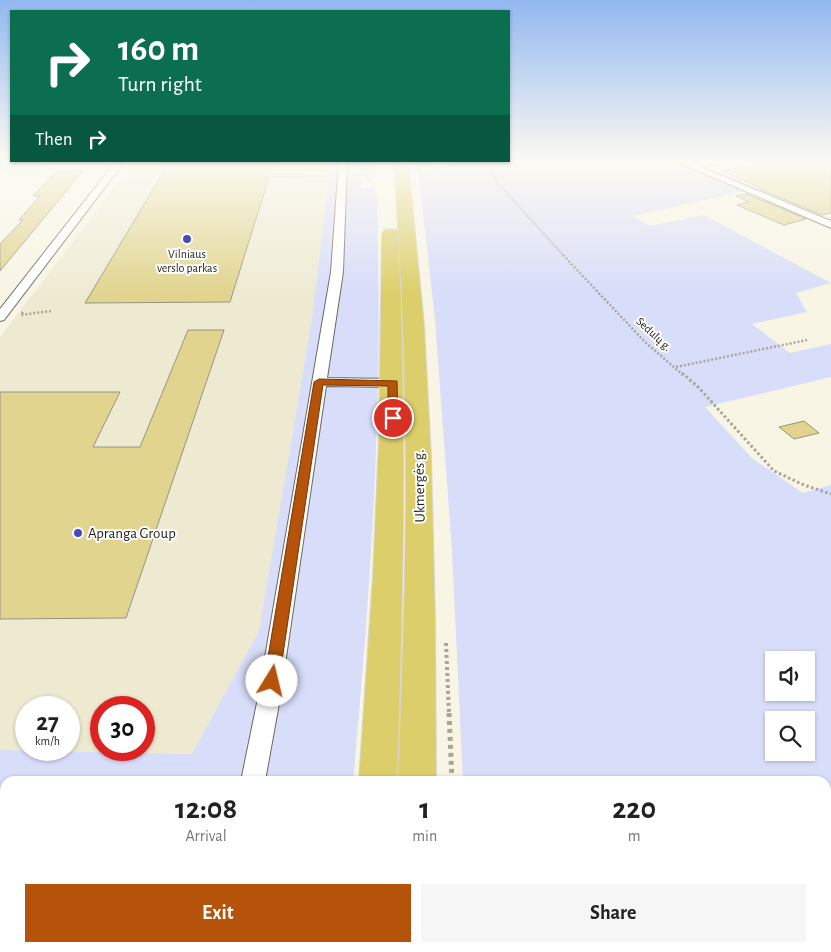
<!DOCTYPE html>
<html lang="en">
<head>
<meta charset="utf-8">
<style>
  body { margin:0; font-family:"Alegreya Sans",sans-serif; background:#f6f6f6; color:#222; height:100vh; display:flex; flex-direction:column; font-size:19px; white-space:nowrap }
  * { box-sizing:border-box; margin:0 }
  p { font-size:16px; color:#767676 }
  .icon { flex:none; width:28px; height:28px; fill:none; stroke:currentColor; stroke-width:2; stroke-linecap:round; stroke-linejoin:round }
  .map { position:relative; flex:1; overflow:hidden }
  .drawer { position:absolute; left:0px; top:776px; width:831px; height:176px; display:flex; flex-direction:column; background:#fff; border-radius:15px 15px 0 0; box-shadow:0 1px 4px #0004 }
  .drawer>* { flex:none }
  .guide { position:absolute; left:10px; top:10px; width:500px; height:152px; border-radius:0px; box-shadow:0 1px 4px #0004; background:#0b6e4f; color:#fff; overflow:hidden }
  .buttons { position:absolute; left:765px; top:651px; display:grid; gap:10px }
  .buttons a { display:grid; place-items:center; width:50px; height:50px; border-radius:0px; background:#fff; box-shadow:0 1px 4px #0004; font-size:25px }
  .speed { position:absolute; left:15px; top:696px; display:flex; gap:10px; font-size:25px; font-weight:700; text-align:center }
  .speed>* { display:grid; place-content:center; width:65px; height:65px; border-radius:50%; background:#fff; box-shadow:0 1px 4px #0004; line-height:1 }
  .speed small { font-size:12px; font-weight:400 }
  .speed .limit { border:8px solid #d22; background:#fff; color:#111 }
  .pin { position:absolute; display:grid; place-items:center; width:42px; height:42px; color:#fff; margin:-21px; border:2px solid #fff; border-radius:50%; box-shadow:0 1px 5px #0007 }
  .me { position:absolute; width:55px; margin:-28px; rotate:9deg; stroke-linejoin:round; filter:drop-shadow(0 0 4px #0008) }
  .turn { display:flex; align-items:center; gap:18px; height:105px; padding:0 25px; font-size:22px }
  .turn .icon { width:65px; height:65px; stroke-width:2.5 }
  .turn b { display:block; font-size:35px; line-height:42px }
  .then { display:flex; align-items:center; height:48px; padding:0 25px; background:#0003; gap:10px; font-size:19px }
  .eta { display:flex; justify-content:space-evenly; align-items:center; height:85px; text-align:center }
  .eta b { font-size:30px; font-weight:600; line-height:35px }
  .primary-button { display:flex; gap:10px; margin-top:auto; padding:10px 25px }
  .primary-button a { flex:1; height:58px; border-radius:0px; background:#b45309; color:#fff; font-size:20px; font-weight:600; line-height:58px; text-align:center }
  .primary-button a+a { background:#f6f6f6; color:#222 }
  .map>svg:first-child { display:block }
  .built { fill:#eeead2; fill-rule:evenodd }
  .green { fill:#d8ddf9; fill-rule:evenodd }
  .building { fill:#e0d48e; stroke:#969484 }
  .lines { fill:none; stroke-linecap:round; stroke-linejoin:round }
  .minor-casing { stroke:#6c6a5b; stroke-width:2 }
  .trunk-casing { stroke:#d7d6d5; stroke-width:2 }
  .path-far4 { stroke:#a8a699; stroke-width:2; stroke-dasharray:1 1; stroke-linecap:butt }
  .path-far3 { stroke:#a8a699; stroke-width:2.5; stroke-dasharray:2 2; stroke-linecap:butt }
  .path-far2 { stroke:#a8a699; stroke-width:3; stroke-dasharray:2.5 2.5; stroke-linecap:butt }
  .path-far1 { stroke:#a8a699; stroke-width:4; stroke-dasharray:3 3; stroke-linecap:butt }
  .path { stroke:#a8a699; stroke-width:5; stroke-dasharray:4 4; stroke-linecap:butt }
  .minor { fill:#fff; fill-rule:evenodd }
  .trunk { fill:#dcce6a; fill-rule:evenodd }
  .route { fill:#b45309; stroke:#753606 }
  .poi-dot { fill:#4749bf; stroke:#fff; stroke-width:2 }
  .labels { text-anchor:middle; stroke-width:4; stroke-linejoin:round; paint-order:stroke }
  .far-poi-label { font-size:12px; fill:#1f1e18; stroke:#fff }
  .far-street-label { font-size:12px; fill:#1f1e18; stroke:#fff }
  .street-label { font-size:15px; fill:#1f1e18; stroke:#fff }
  .poi-label { font-size:15px; fill:#1f1e18; stroke:#fff; text-anchor:start }
</style>
</head>
<body>
<div class="map">
<svg width="831" height="952" viewBox="0 0 831 952">
  <rect width="100%" height="100%" fill="#f8f5e5"/>
  <path class="built" d="M135,161h196l-19,157 -53,313 -66,123 -193,-4v-413zM26,708h43v42h-43zM101,708h43v42h-43z"/>
  <path class="green" d="M0,161h53l-16,13 -37,-4z
    M331,161h46l-1,12 -15,1v14h13l3,7c2,85 3,169 -1,254 -4,111 -13,222 -23,332h-348v167h333v4h-338v-202l192,4 67,-123 53,-313z
    M417,161h253l75,30 -112,25 17,10 54,-11 127,68 -35,10 11,19 -55,12 38,29 41,-9v33l-126,30 48,52 50,34 28,-8v467h-360v-4h355v-167h-363l-11,-230 -17,-232zM774,660h32v32h-32zM774,720h32v32h-32z"/>
  <path class="building" d="M170,161h104l-44,141 -145,1z
    M771,161h60v52l-9,2 -60,-25h2l-41,-19z
    M57,171h26l-83,100v-27l23,-24h-4l21,-24h-7z
    M746,194l60,25 -22,6 -47,-20 12,-3 -13,-6z
    M188,330h36l-98,288 -126,1v-227h120l-27,55h47z
    M804,421l15,12 -25,6 -15,-12z"/>
  <g class="lines">
    <g class="minor-casing">
      <path id="minor" d="M116,161h9l-121,159 -4,1v-12z
        M339,161h8l-4,111 -16,106 66,1 7,4 -7,4 -67,-1 -46,312 -15,83h-24l17,-83 73,-426z
        M675,161h11l6,2 30,-2 -1,2 -20,4 130,54v7z
        M209,948h28l-1,4h-28z"/>
    </g>
    <g class="trunk-casing">
      <path id="trunk" d="M394,161h14l16,165 7,132 4,162 1,161h-38c5,-126 10,-252 7,-378 -1,-81 -6,-161 -11,-242z
        M390,229l6,1 2,4c9,182 5,365 -1,547h-38l14,-205 6,-136 3,-206 2,-4z
        M347,948h44v4h-44z
        M392,948h44v4h-44z"/>
    </g>
    <path class="path-far4" d="M424,161l5,6 12,1 37,-7
      M494,161l-5,6 8,15 67,74
      M416,166l12,1
      M420,174h7l2,-7
      M355,175h17
      M269,177l62,-1
      M364,177l6,3"/>
    <path class="path-far3" d="M563,255l82,87 38,33
      M23,312l-2,3 30,-4
      M676,367l131,-27"/>
    <path class="path-far2" d="M682,373l17,15 75,83 30,14 27,9"/>
    <path class="path-far1" d="M446,643l3,71"/>
    <path class="path" d="M449,713l3,68
      M455,948v4"/>
    <use href="#minor" class="minor"/>
    <use href="#trunk" class="trunk"/>
  </g>
  <linearGradient id="sky" x2="0" y2="1"><stop stop-color="#92b8f0"/><stop offset="0.55" stop-color="#fcfaf3"/><stop offset="1" stop-color="#fcfaf3" stop-opacity="0"/></linearGradient>
  <rect width="831" height="294" fill="url(#sky)"/>
  <path class="route" d="M319,379l78,2 1,37 -5,4 -5,-4v-32l-65,-1 -44,296 -2,5 -5,1 -6,-1 -2,-5 50,-299z"/>
  <g class="poi-dot">
    <circle cx="187" cy="239" r="5"/>
    <circle cx="78" cy="533" r="5"/>
  </g>
  <g class="labels">
    <g class="far-poi-label">
      <text x="187" y="258">Vilniaus<tspan x="187" dy="14">verslo parkas</tspan></text>
    </g>
    <g class="far-street-label">
      <text transform="translate(654 334) rotate(43)" y="4">Sedulų g.</text>
    </g>
    <g class="street-label">
      <text transform="translate(419 486) rotate(-91)" y="5">Ukmergės g.</text>
    </g>
    <g class="poi-label">
      <text x="88" y="538">Apranga Group</text>
    </g>
  </g>
</svg>
<div class="buttons">
<a><svg class="icon" aria-label="sound" viewBox="0 0 24 24"><path d="M4 9h4l5-4v14l-5-4H4zM17 9q2 3 0 6"/></svg></a>
<a><svg class="icon" aria-label="search" viewBox="0 0 24 24"><circle cx="10" cy="10" r="6"/><path d="M15 15l6 6"/></svg></a>
</div>
<div class="speed"><div>27<small>km/h</small></div><div class="limit">30</div></div>
<div class="pin" style="left:393px;top:418px;background:#d93025"><svg class="icon" aria-label="arrive" viewBox="0 0 24 24"><path d="M6 21V4h12l-3 4 3 4H6"/></svg></div>
<svg class="me" style="left:272px;top:681px" viewBox="-20 -20 40 40"><circle r="19" fill="#fff"/><path d="M0-13L10 11 0 6-10 11z" fill="#b45309"/></svg>
<div class="guide">
<div class="turn"><svg class="icon" aria-label="right" viewBox="0 0 24 24"><path d="M7 20v-9h11M14 6l5 5-5 5"/></svg><div><b>160 m</b>Turn right</div></div>
<div class="then">Then<svg class="icon" aria-label="right" viewBox="0 0 24 24"><path d="M7 20v-9h11M14 6l5 5-5 5"/></svg></div>
</div>
<section class="drawer">
<div class="eta">
<div><b>12:08</b><p>Arrival</p></div>
<div><b>1</b><p>min</p></div>
<div><b>220</b><p>m</p></div>
</div>
<div class="primary-button"><a>Exit</a><a>Share</a></div>
</section>
</div>
</body>
</html>
